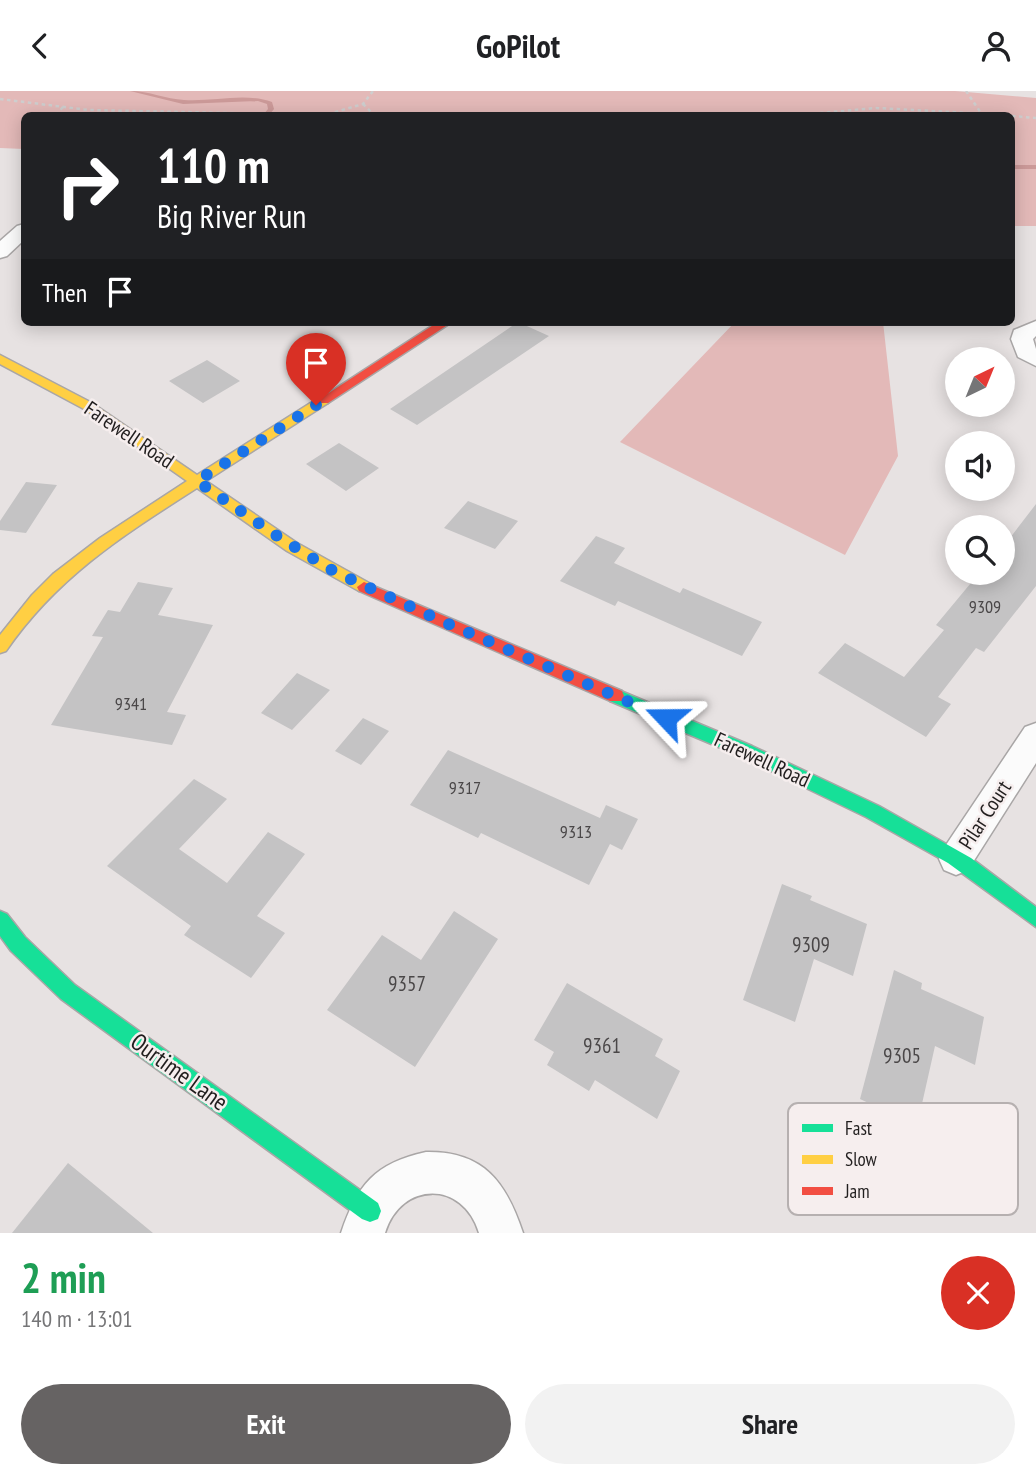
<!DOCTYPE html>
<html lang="en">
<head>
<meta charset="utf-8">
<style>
  body { margin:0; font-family:"PT Sans Narrow",sans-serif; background:#f2f2f2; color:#202124; height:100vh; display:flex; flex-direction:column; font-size:26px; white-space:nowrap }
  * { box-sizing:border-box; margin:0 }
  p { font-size:23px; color:#757577 }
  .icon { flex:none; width:38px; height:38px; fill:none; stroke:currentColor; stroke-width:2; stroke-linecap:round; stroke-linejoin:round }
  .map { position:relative; height:1142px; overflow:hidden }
  .sheet { display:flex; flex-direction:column; background:#fff; flex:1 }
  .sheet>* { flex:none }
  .banner { position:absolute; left:21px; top:21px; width:994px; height:214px; border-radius:10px; box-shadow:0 4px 18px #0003; background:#202124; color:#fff; overflow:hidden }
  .needle { width:46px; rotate:43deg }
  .tools { position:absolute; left:945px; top:256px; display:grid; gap:14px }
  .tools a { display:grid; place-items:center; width:70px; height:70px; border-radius:50%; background:#fff; box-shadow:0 4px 18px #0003; font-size:35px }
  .pin { position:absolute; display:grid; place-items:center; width:60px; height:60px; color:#fff; margin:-72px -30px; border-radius:50% 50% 50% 0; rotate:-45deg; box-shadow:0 0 7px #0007 }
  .pin .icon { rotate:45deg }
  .me { position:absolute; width:77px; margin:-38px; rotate:293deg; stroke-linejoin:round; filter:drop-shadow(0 0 5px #0008) }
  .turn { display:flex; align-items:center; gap:24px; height:147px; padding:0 21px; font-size:32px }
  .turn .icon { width:91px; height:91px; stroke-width:2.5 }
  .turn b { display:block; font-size:49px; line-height:60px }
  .then { display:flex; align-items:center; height:66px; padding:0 21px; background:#0003; gap:14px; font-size:26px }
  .round { display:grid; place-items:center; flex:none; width:74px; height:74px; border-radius:37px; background:#f2f2f2 }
  .overview { display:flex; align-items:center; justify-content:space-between; height:119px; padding:0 21px }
  h1 { font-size:42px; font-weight:700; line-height:52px; color:#1e9e55 }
  .button { display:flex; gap:14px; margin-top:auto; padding:14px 21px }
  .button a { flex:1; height:80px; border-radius:42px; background:#666363; color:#fff; font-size:28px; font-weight:700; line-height:80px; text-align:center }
  .button a+a { background:#f2f2f2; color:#202124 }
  header { display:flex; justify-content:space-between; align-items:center; height:91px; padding:0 21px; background:#fff; font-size:32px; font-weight:700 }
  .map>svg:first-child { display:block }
  .forest { fill:#e3b9b8 }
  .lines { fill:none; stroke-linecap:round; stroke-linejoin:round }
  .stream { fill:#cc9a99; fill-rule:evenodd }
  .building { fill:#c4c3c4 }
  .street-casing { stroke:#a9a6a6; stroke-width:3 }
  .fast-casing { stroke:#a9a6a6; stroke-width:3 }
  .slow-casing { stroke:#a9a6a6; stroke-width:3 }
  .jam-casing { stroke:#a9a6a6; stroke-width:3 }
  .path { stroke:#cecece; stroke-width:2.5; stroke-dasharray:3.5 3.5; stroke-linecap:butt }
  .street { fill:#fbfbfb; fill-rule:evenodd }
  .fast { fill:#16e098; fill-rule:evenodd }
  .slow { fill:#ffcf43; fill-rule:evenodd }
  .jam { fill:#f24e42; fill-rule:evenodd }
  .route { stroke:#1a73e8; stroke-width:12; stroke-dasharray:0 21.6 }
  .labels { text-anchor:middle; stroke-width:5; stroke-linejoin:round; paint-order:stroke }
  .number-label { font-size:18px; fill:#4a4748 }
  .street-label { font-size:21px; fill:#211e1e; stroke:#f6eeee }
  .near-number-label { font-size:21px; fill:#4a4748 }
  .near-street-label { font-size:24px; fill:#211e1e; stroke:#f6eeee }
  .key { fill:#f6eeee; stroke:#b6b0b0; stroke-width:2 }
  .key-label { font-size:19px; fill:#211e1e }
</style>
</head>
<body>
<header><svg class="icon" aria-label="back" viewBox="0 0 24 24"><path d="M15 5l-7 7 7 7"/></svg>GoPilot<svg class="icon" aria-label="person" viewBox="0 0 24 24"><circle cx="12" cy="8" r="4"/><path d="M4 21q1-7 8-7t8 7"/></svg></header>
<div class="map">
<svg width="1036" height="1142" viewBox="0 0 1036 1142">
  <rect width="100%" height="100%" fill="#e7e2e2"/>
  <path class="forest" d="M0,0h955l81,7v128h-24v-111h-988v34l-24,-1z
    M735,231h148l15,134 -53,99 -225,-113z"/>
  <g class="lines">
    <path class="stream" d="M130,0c19,0 36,8 54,9 30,2 60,-8 88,2l2,7 -5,6h-6l5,-6 -1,-5 -9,-3 -75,3z
      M1012,74h24v4h-24z"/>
  </g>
  <path class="building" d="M518,231l31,14 -132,89 -27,-16z
    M207,269l33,21 -37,22 -34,-22z
    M339,352l40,25 -33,23 -40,-27z
    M26,391l31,3 -31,48 -26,-3v-9z
    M468,410l50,20 -23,28 -51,-21z
    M1036,413v82l-52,66 -8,-4 -38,49 13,7 -25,33 -108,-64 27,-30 59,34 40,-47 -8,-5 44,-53h23v-25z
    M596,445l29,12 -11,15 66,30 3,-5 79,34 -20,34 -124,-55 -3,5 -55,-25z
    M138,491l35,6 -15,27 55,10 -46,87 19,3 -14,30 -121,-20 52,-88 -11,-1 16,-26 12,2z
    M297,582l33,17 -38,40 -31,-17z
    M363,627l26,13 -28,34 -26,-14z
    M448,659l152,68 6,-13 32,14 -16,31 -12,-6 -21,41 -108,-52 -3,5 -68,-33z
    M194,688l33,20 -48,50 48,34 41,-51 37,22 -48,62 28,17 -34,45 -67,-43 7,-9 -84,-60z
    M782,793l30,12 -2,4 57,24 -14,52 -39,-17 -19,63 -52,-22z
    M454,820l44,28 -83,128 -88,-57 55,-75 39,25z
    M894,879l28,13 -1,6 63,28 -9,48 -40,-19 -18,80 -57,-27z
    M567,892l96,56 -8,17 25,15 -23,48 -62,-39 -6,11 -42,-26 7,-13 -20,-12z
    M68,1072l85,70h-141z"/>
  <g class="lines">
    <g class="street-casing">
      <path id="street" d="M24,133v16l-17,16 -7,2v-17l17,-15z
        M1036,230v15l-3,3 3,10v17l-18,-9 -7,-18 3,-9z
        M1036,632v40l-68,107 -12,5 -12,-5 -5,-11 5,-11 81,-121z
        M426,1061c58,-1 80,30 97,81h-44c-16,-53 -78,-52 -94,0h-44c16,-48 34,-70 85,-81z"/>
    </g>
    <g class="fast-casing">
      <path id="fast" d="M616,598l136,57 127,60 92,52 65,49v20l-88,-64 -82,-46 -126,-61 -130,-55 -2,-5 2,-5z
        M0,820l7,3 18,23 50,48 303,218 3,8 -3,8 -8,3 -8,-3 -301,-220 -50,-48 -11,-15z"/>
    </g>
    <g class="slow-casing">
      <path id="slow" d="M0,264l92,48 105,72 123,-78h8v6l-122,78 91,62 72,40 2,4 -2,4h-10l-72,-40 -90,-63c-75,48 -140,89 -191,163l-6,2v-18l32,-40 21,-21 47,-36 87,-57 -103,-72 -84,-45z"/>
    </g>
    <g class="jam-casing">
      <path id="jam" d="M438,231h14l-124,81h-8l-2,-3z
        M364,491l258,109 2,5 -2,5h-12l-251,-110 -2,-4z"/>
    </g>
    <path class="path" d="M966,0l15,22
      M0,8l88,11 237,5 38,-11 10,-13
      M363,13l11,11
      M56,24l7,-8
      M799,24l77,-7 130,7
      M1012,25l24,2"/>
    <use href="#street" class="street"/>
    <use href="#fast" class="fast"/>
    <use href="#slow" class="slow"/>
    <use href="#jam" class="jam"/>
  </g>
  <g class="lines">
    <path class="route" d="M316,314l-119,76 83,57 55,34 109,50 222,96"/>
  </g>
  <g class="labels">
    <g class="number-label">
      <text x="985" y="522">9309</text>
      <text x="131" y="619">9341</text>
      <text x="465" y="703">9317</text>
      <text x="576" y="747">9313</text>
    </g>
    <g class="street-label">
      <text transform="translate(129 344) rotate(34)" y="7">Farewell Road</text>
      <text transform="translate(762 669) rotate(25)" y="7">Farewell Road</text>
      <text transform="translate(985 724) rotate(-57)" y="7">Pilar Court</text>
    </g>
    <g class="near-number-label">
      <text x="811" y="861">9309</text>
      <text x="407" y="900">9357</text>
      <text x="602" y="962">9361</text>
      <text x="902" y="972">9305</text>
    </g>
    <g class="near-street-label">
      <text transform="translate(179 981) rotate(36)" y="8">Ourtime Lane</text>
    </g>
  </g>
  <rect x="788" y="1012" width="230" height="112" rx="10" class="key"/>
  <rect x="802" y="1033" width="31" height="8" fill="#16e098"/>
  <rect x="802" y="1064" width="31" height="9" fill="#ffcf43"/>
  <rect x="802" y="1096" width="31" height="8" fill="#f24e42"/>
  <g class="key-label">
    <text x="845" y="1044">Fast</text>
    <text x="845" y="1075">Slow</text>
    <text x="845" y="1107">Jam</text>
  </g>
</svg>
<div class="tools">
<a><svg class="needle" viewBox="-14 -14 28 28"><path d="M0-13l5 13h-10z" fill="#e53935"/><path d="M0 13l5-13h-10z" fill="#757577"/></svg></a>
<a><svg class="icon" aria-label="sound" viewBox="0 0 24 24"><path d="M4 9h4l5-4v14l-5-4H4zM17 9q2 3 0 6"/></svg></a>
<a><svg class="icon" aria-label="search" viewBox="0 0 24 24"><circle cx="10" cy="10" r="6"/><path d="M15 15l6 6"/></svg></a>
</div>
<div class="pin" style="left:316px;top:314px;background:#d93025"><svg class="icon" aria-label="arrive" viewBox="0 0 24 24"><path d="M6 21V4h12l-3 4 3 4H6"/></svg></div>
<svg class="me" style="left:666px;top:627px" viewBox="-20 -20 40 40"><path d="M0-17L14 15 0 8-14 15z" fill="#1a73e8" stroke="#fff" stroke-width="4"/></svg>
<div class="banner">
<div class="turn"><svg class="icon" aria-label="right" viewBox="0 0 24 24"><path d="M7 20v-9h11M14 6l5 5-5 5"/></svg><div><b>110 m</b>Big River Run</div></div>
<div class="then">Then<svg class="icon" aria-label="arrive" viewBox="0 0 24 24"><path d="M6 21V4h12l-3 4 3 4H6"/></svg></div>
</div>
</div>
<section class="sheet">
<div class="overview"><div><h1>2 min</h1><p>140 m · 13:01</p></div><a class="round" style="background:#d93025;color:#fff"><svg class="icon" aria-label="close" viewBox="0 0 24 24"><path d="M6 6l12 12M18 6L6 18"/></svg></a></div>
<div class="button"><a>Exit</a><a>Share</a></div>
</section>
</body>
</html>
